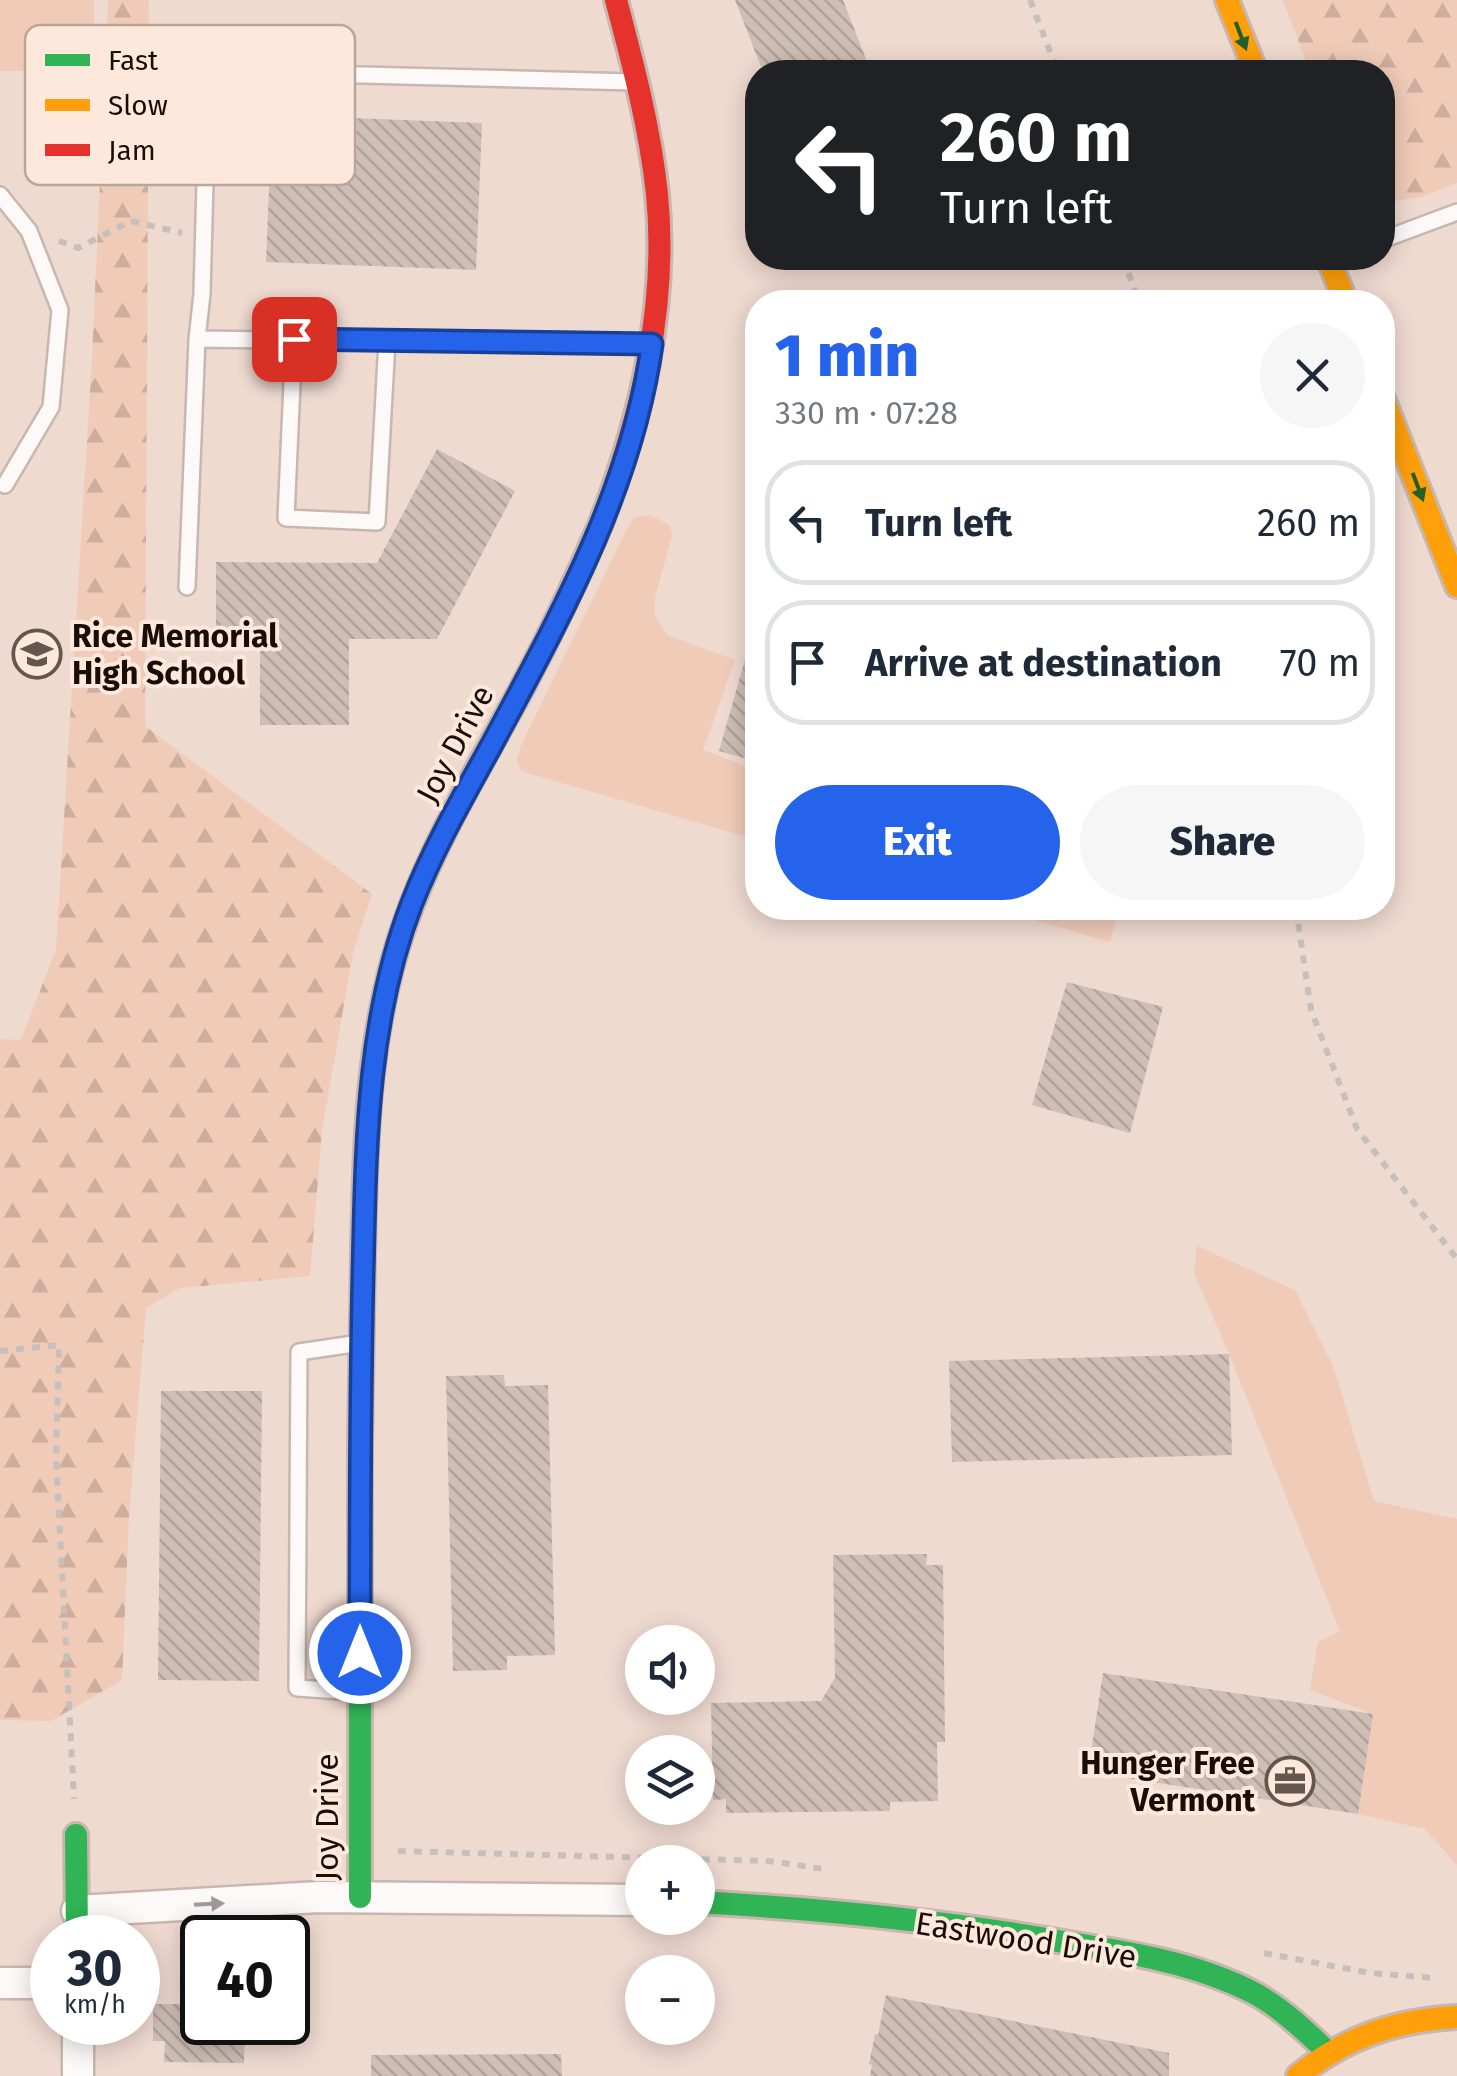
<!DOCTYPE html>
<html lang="en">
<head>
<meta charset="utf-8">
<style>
  body { margin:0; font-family:"Fira Sans",sans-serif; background:#f6f6f7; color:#1f2937; height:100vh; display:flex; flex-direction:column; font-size:38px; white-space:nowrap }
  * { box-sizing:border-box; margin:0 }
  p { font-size:32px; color:#747a83 }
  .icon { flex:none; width:55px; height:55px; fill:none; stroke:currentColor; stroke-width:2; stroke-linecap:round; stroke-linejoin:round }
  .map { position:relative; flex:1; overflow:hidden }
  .drawer { position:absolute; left:745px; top:290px; width:650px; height:630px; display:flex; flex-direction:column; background:#fff; border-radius:40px; box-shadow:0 5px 25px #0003 }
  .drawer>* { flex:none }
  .hud { position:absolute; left:745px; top:60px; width:650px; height:210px; border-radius:40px; box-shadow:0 5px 25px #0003; background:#202124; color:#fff; overflow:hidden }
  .fabs { position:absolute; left:625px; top:1625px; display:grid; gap:20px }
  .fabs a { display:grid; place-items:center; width:90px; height:90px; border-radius:50%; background:#fff; box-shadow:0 5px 25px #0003; font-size:50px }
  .speed { position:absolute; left:30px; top:1915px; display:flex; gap:20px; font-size:50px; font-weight:700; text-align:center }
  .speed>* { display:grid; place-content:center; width:130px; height:130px; border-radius:50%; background:#fff; box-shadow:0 5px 25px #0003; line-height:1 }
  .speed small { font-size:25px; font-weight:400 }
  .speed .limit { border:5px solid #111; border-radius:15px; background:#fff; color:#111 }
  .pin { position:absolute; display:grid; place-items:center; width:85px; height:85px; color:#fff; margin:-42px; border-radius:20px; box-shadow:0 5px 15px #0006 }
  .me { position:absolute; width:110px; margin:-55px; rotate:0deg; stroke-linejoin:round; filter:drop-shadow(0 0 8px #0008) }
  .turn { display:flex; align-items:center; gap:35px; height:210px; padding:0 30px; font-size:45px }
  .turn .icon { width:130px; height:130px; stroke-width:2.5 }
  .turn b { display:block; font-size:70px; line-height:85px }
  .round { display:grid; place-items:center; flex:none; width:105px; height:105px; border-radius:52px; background:#f6f6f7 }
  .head { display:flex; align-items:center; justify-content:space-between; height:170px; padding:0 30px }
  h1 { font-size:60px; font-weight:800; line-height:75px; color:#2563eb }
  .primary-button { display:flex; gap:20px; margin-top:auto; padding:20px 30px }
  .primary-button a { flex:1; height:115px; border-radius:60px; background:#2563eb; color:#fff; font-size:40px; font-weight:800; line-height:115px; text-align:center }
  .primary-button a+a { background:#f6f6f7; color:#1f2937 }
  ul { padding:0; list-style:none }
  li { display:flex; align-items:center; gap:30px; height:125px; margin:0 20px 15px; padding:0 10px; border:5px solid #e0e1e3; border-radius:40px }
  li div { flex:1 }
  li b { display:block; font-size:38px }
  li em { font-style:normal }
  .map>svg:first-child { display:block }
  .green { fill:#f0cbb8 }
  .forest { fill:url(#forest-firs) }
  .building { fill:url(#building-back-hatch) }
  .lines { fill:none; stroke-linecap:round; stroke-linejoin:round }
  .lane-casing { stroke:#c7b7af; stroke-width:20 }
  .street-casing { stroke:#c7b7af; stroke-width:35 }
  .fast-casing { stroke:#c7b7af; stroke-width:28 }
  .slow-casing { stroke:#c7b7af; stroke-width:28 }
  .jam-casing { stroke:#c7b7af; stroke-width:28 }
  .path { stroke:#c7bfbc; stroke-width:6; stroke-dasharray:8 8; stroke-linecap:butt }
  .lane { stroke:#fdf9f8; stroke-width:15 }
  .street { stroke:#fdf9f8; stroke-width:30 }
  .fast { stroke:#30b455; stroke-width:22 }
  .slow { stroke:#ff9f0a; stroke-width:22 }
  .jam { stroke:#e5322d; stroke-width:22 }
  .oneway { fill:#24602e }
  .oneway2 { fill:#a29b98 }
  .route-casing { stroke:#184099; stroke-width:25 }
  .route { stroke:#2563eb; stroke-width:18 }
  .labels { text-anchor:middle; stroke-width:8; stroke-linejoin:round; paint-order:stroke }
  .poi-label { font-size:32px; font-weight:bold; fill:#190d07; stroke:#fee7db; text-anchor:start }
  .street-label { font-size:32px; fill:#190d07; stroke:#fee7db }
  .key { fill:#fee7db; stroke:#b9a69b; stroke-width:2.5 }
  .key-label { font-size:28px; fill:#190d07 }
</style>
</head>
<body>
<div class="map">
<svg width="1457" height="2076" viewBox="0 0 1457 2076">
  <defs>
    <pattern id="forest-firs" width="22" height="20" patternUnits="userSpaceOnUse" patternTransform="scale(2.5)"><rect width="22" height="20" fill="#f0cbb8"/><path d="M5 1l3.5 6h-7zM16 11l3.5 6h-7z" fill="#cdad9d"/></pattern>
    <pattern id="building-back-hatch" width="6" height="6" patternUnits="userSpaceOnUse" patternTransform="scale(2.5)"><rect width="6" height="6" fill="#cebeb6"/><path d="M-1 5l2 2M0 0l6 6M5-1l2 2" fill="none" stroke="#b0a29b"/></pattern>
  </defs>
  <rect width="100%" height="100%" fill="#efdad0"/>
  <path class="green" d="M0,0h94v45l-39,26h-55z
    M650,515l20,10 2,11 -17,61v20l12,18 68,25 -32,90 54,20v70l-236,-69 -4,-11 4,-15 106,-216 8,-12z
    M992,908h127l-9,34z
    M1197,1246l98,44 38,76 41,135 83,18v346l-32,-36 -67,-15 15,-100 -63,-24 8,-48 22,-11 -111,-277 -35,-81z"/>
  <path class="forest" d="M108,0h41l-4,726 227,168 -19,59 -31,177 -12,146 -130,12 -34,20 -17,208 -7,164 -71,41 -51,-1v-681l21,1 35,-91 36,-590z
    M1283,0h174v183l-36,14 -38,6 -1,-131h-72z"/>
  <path class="building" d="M735,0h108l28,72h-108z
    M272,115l210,8 -6,147 -210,-8z
    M437,449l78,42 -78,148h-88v86h-89v-82h-44v-81l161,1z
    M756,621h2v141l-39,-11z
    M1067,982l96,25 -33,126 -98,-28z
    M1229,1354l3,101 -280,7 -3,-101z
    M504,1375l1,11 43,-1 7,270 -48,1v14l-54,1 -7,-295z
    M161,1391h101l-3,290 -101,-1z
    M927,1554l-1,11h17l2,177h-8l1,59 -48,1v9l-164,2v-14l-13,1 -2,-97 110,-2 14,-23 -2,-123z
    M1103,1673l270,41 -15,100 -270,-42z
    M886,1995l283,58v23h-299l2,-11 -3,-1 6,-30 3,1z
    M184,1996h18v26h43l-1,41 -80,-1 1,-21h-12v-37h31z
    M561,2054l1,22h-191v-21z"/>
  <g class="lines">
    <g class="lane-casing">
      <path id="lane" d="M633,82l-425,-11 -6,223 -5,45 453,5
        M0,195l29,36 31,79 -9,97 -46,78
        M1382,240l75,-28
        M294,339l-8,179 91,4 10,-181
        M187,587l10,-248
        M356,1692l-59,-4 2,-336 61,-9"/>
    </g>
    <g class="street-casing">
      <path id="street" d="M77,1911l242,-14 323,3
        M0,1983h52
        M78,2022v54"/>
    </g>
    <g class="fast-casing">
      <path id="fast" d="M76,1835l1,103
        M360,1897v-452l3,-188
        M698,1902c124,7 248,19 371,41 62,10 126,20 183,49 29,15 53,39 77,61"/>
    </g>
    <g class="slow-casing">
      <path id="slow" d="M1227,0l29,72
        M1328,258l18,44
        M1382,396l75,190
        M363,1257c2,-111 4,-225 41,-331 29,-84 76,-160 118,-238 29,-54 55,-109 79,-165
        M1298,2076c47,-39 99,-56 159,-59"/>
    </g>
    <g class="jam-casing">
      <path id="jam" d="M601,523c40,-105 67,-216 56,-329 -7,-66 -24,-130 -41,-194"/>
    </g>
    <path class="path" d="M1030,0l28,72
      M59,241l19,7 53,-27 51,12
      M1123,258l16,44
      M1296,908l15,102 46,119 100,130
      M0,1351l59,-6 -3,113 18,341
      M398,1851l371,10 55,8
      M1264,1953l106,20 64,5"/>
    <use href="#lane" class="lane"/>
    <use href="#street" class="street"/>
    <use href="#fast" class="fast"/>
    <use href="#slow" class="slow"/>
    <use href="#jam" class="jam"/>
  </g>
  <defs><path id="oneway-solid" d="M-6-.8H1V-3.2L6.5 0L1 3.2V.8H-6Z" transform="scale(2.5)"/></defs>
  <g class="oneway">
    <use href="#oneway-solid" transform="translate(1241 36) rotate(69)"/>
    <use href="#oneway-solid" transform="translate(1418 487) rotate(69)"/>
  </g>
  <use class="oneway2" href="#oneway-solid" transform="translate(209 1904) rotate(-3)"/>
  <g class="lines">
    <g class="route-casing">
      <path id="route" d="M294,339l358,5c-20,146 -93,275 -162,404 -28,51 -57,101 -78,155 -46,119 -46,246 -49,372 -3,126 -3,252 -3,378"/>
    </g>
    <use href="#route" class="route"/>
  </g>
  <defs>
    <g id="school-ring" transform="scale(2.5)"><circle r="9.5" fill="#fee7db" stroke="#64554d" stroke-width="1.5"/><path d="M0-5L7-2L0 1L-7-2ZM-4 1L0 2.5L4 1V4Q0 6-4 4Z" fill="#64554d"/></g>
    <g id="office-ring" transform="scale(2.5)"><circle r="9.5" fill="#fee7db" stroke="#64554d" stroke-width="1.5"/><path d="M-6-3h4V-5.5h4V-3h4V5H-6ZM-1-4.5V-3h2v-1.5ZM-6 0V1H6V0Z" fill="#64554d"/></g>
  </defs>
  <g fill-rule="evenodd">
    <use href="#school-ring" x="37" y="654"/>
    <use href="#office-ring" x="1290" y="1781"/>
  </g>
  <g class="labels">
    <g class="poi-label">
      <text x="72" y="647">Rice Memorial<tspan x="72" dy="37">High School</tspan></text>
      <text x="1255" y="1774" text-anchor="end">Hunger Free<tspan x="1255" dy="37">Vermont</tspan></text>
    </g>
    <g class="street-label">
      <text transform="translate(455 744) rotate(-62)" y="11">Joy Drive</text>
      <text transform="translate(327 1817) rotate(-90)" y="11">Joy Drive</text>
      <text transform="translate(1026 1940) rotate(9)" y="11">Eastwood Drive</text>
    </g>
  </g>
  <rect x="25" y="25" width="330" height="160" rx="15" class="key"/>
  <rect x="45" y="54" width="45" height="12" fill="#30b455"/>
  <rect x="45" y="99" width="45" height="12" fill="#ff9f0a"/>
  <rect x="45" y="144" width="45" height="12" fill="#e5322d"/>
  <g class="key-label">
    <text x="108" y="70">Fast</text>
    <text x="108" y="115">Slow</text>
    <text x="108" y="160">Jam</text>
  </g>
</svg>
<div class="fabs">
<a><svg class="icon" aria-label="sound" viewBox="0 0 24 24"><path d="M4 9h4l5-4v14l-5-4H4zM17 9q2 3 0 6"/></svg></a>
<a><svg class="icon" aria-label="layers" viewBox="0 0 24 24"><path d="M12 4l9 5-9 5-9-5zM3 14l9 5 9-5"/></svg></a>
<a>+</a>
<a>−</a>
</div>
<div class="speed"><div>30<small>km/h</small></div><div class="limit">40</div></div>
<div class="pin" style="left:294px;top:339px;background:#d93025"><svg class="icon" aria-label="arrive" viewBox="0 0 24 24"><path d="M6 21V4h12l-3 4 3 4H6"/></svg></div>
<svg class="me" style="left:360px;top:1653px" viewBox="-20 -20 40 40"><circle r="17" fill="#2563eb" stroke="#fff" stroke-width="3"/><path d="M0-11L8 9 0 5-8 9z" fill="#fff"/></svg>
<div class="hud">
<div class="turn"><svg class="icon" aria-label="left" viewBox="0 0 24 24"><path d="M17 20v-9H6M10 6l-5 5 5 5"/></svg><div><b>260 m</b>Turn left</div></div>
</div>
<section class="drawer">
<div class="head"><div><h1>1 min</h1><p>330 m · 07:28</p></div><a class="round"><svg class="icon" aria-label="close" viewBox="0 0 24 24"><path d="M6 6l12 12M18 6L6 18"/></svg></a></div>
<ul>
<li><svg class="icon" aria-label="left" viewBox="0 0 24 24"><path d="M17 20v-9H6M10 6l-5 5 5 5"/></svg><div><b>Turn left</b></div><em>260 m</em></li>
<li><svg class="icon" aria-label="arrive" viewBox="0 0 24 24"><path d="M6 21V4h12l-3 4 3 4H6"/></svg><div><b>Arrive at destination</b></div><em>70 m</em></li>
</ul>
<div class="primary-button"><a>Exit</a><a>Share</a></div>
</section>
</div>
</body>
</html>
